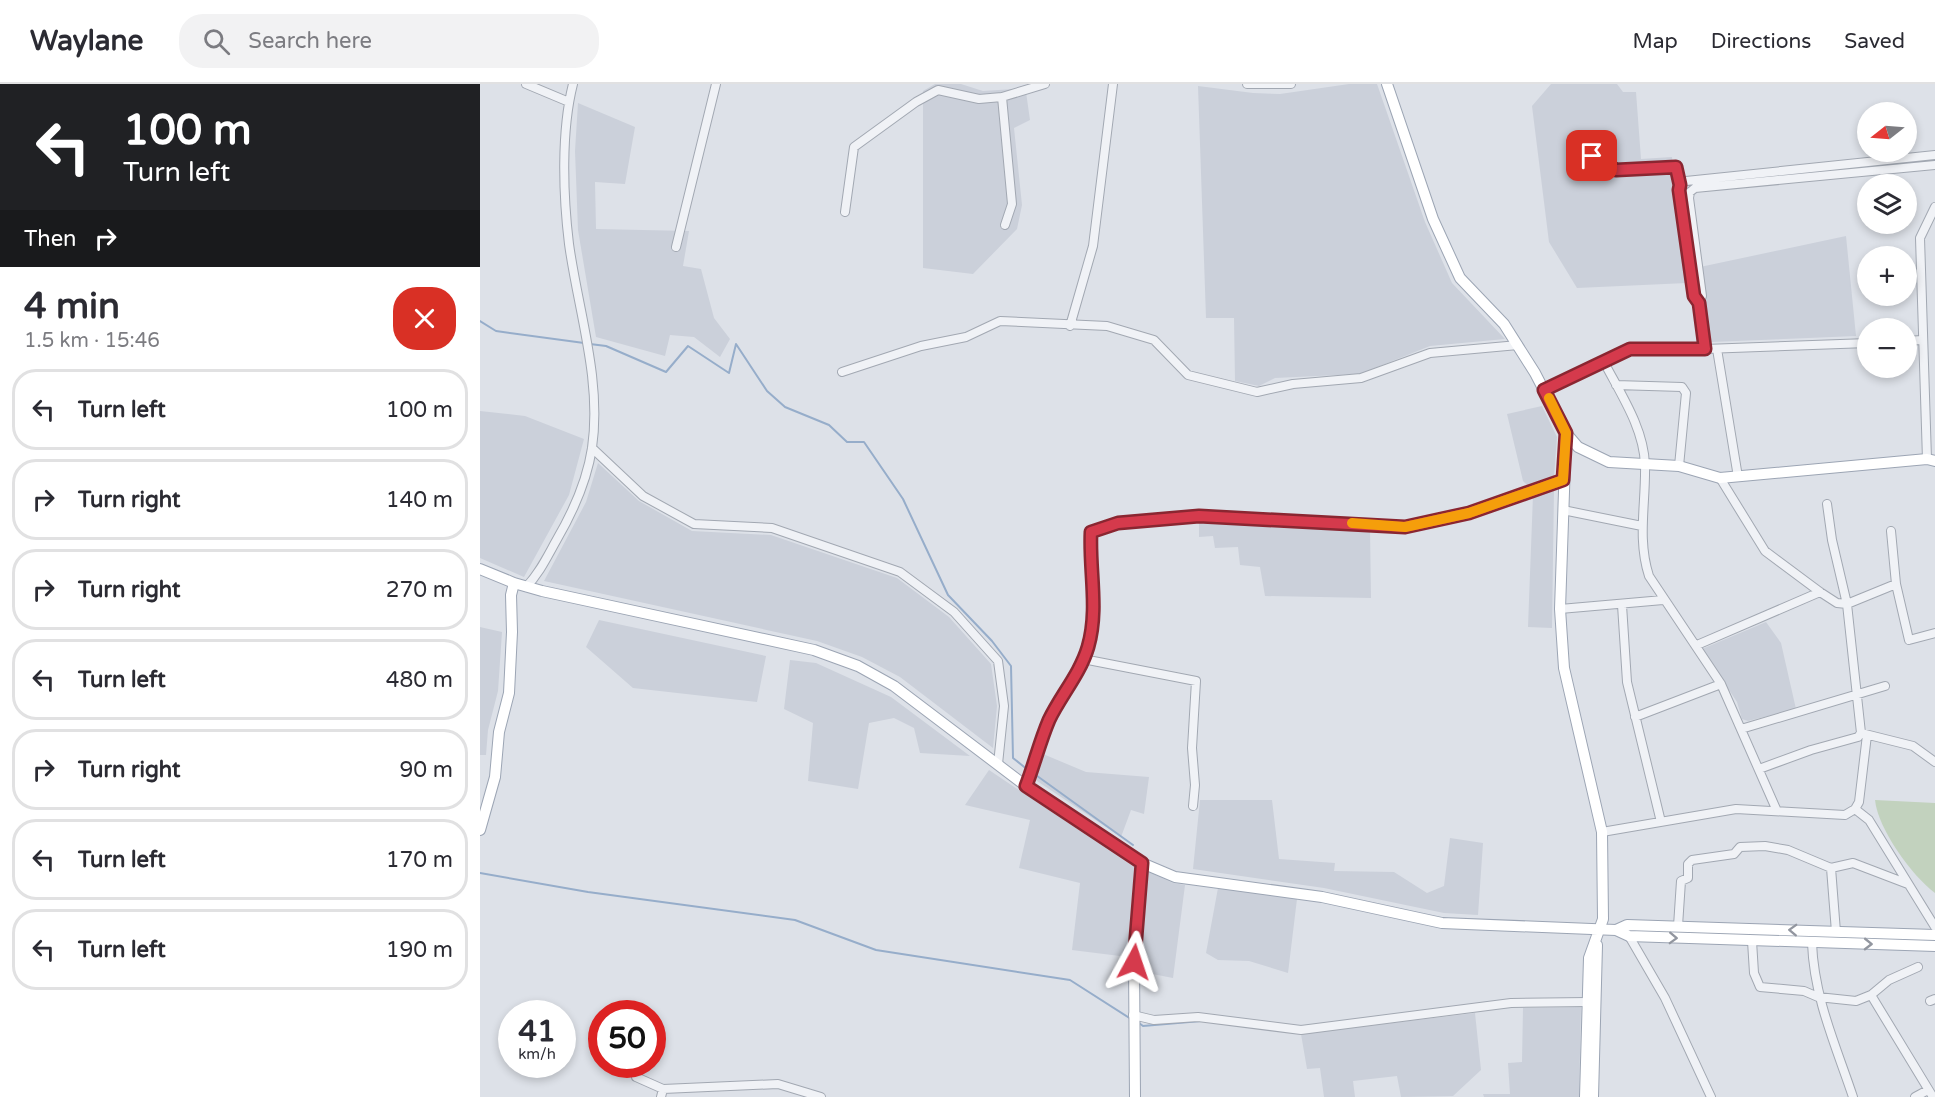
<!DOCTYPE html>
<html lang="en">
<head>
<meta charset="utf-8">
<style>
  body { margin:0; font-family:"Varela Round",sans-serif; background:#f2f2f3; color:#2b2b33; height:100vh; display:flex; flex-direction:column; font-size:22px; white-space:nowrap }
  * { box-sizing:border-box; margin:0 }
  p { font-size:20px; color:#7c7c81 }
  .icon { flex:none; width:33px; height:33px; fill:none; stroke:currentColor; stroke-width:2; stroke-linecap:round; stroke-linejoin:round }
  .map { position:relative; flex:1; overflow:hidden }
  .drawer { display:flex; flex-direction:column; background:#fff; width:480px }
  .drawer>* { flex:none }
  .banner { background:#202124; color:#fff; overflow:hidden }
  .needle { width:39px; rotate:253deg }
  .buttons { position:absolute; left:1377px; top:18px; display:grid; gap:12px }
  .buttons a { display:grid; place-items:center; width:60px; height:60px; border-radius:50%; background:#fff; box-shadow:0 3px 9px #0003; font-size:30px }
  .speed { position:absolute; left:18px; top:916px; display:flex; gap:12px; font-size:30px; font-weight:700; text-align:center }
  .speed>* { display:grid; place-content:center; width:78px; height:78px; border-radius:50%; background:#fff; box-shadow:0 3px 9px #0003; line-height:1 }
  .speed small { font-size:15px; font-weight:400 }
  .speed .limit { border:9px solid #d22; background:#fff; color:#111 }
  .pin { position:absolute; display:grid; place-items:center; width:51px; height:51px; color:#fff; margin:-26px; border-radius:12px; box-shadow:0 3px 9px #0006 }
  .me { position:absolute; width:66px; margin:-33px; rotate:5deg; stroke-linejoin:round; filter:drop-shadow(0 0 4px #0008) }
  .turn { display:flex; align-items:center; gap:21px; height:126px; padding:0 24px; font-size:27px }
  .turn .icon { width:78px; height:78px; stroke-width:2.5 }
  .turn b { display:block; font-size:42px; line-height:51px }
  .then { display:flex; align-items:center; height:57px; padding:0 24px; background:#0003; gap:12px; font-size:22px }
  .round { display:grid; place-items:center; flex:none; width:63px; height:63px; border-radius:24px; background:#f2f2f3 }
  .headline { display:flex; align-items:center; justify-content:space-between; height:102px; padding:0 24px }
  h1 { font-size:36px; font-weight:700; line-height:45px }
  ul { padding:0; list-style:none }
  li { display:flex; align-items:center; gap:18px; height:81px; margin:0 12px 9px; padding:0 12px; border:3px solid #e1e1e2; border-radius:24px }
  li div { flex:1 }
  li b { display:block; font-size:22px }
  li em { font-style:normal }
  header { display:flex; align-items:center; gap:36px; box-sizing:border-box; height:84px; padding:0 30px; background:#fff; border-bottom:2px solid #e1e1e2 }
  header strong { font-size:28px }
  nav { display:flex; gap:33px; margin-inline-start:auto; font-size:21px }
  .search { width:420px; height:54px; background:#f2f2f3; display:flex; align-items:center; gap:15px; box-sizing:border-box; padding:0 21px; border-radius:24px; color:#7c7c81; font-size:22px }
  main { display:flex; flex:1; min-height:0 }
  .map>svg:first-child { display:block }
  .built { fill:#cbd0da }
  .green { fill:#c2d2be }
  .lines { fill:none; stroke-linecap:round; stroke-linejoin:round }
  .stream { stroke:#96adca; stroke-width:2 }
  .minor-casing { stroke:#a2a8b2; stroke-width:10 }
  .major-casing { stroke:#9ca5b4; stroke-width:12 }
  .minor { stroke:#f0f2f6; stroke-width:8 }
  .major { stroke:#fff; stroke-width:10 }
  .oneway { stroke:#92969f }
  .route-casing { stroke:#8a2631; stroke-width:15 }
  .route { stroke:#d53a4c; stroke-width:10 }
  .slow { stroke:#f59e0b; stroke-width:10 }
</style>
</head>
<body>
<header>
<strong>Waylane</strong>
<div class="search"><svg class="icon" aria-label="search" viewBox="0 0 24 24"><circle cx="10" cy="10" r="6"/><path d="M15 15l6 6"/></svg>Search here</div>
<nav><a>Map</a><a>Directions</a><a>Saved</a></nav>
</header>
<main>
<section class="drawer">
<div class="banner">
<div class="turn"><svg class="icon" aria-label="left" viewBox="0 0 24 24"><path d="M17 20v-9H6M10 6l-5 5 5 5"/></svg><div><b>100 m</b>Turn left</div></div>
<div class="then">Then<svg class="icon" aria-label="right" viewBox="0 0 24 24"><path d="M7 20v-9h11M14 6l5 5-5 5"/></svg></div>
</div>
<div class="headline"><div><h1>4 min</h1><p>1.5 km · 15:46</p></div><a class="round" style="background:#d93025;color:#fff"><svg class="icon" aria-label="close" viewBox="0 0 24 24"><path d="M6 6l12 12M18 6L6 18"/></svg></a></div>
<ul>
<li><svg class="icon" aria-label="left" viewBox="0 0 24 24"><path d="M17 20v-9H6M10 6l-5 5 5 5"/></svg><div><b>Turn left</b></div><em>100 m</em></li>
<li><svg class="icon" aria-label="right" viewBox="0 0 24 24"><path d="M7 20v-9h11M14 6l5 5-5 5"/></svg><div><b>Turn right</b></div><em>140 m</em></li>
<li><svg class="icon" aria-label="right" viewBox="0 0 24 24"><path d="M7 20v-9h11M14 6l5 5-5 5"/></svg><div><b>Turn right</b></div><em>270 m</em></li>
<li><svg class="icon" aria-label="left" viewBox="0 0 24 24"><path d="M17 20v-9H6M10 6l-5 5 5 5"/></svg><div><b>Turn left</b></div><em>480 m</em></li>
<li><svg class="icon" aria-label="right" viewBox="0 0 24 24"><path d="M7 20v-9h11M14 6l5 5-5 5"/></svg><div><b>Turn right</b></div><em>90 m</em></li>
<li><svg class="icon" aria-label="left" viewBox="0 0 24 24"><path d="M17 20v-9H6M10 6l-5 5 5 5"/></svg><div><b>Turn left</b></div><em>170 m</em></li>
<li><svg class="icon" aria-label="left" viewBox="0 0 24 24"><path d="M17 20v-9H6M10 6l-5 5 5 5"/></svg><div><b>Turn left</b></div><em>190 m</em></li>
</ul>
</section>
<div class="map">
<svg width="1455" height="1013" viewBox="0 0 1455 1013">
  <rect width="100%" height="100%" fill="#dde1e8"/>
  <path class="built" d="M455,0h26l22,7 31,-2 11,-4 5,35 -16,8 8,77 -5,24 -44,45 -50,-6v-177z
    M869,0h28l48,138 27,61 53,56 -75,7 -70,28 -85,4 -16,8 -24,-5 -1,-63h-28l-8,-232 55,7 27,1z
    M1071,0h66l6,8h13l5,67 31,-2 15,126 -110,5 -28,-46 -17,-136z
    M98,19l57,24 -10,57 -30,-2 1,47 93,2 -6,35 18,3 13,49 16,21 -10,18 -26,-20 -24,-2 -5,21 -69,-19 -18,-107 -3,-79z
    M1366,152l10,100 -145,6 -11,-75z
    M1062,322l15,31 -3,40 -26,9 -5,-5 -16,-67z
    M0,327l45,5 59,23 -15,56 -45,82 -44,-19z
    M118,379l41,38 53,30 79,4 126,43 52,39 42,47 6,42 -4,42 -93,-71 -38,-20 -45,-16 -273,-60 42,-79z
    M1074,405l-2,139 -24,-1 5,-132z
    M719,438l171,7 1,69 -106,-2 -5,-29 -20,-2 -2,-18 -23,1 -2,-12 -14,1z
    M119,536l167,36 -9,46 -124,-14 -47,-41z
    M1286,538l15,21 15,66 -48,12 -6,-2 -5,-17 -35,-53z
    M0,543l22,5 -4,59 -10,39 -2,25h-6z
    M310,576l26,3 75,34 79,59 -50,-3 -6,-25 -20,-10 -25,5 -11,66 -50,-8 5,-58 -29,-14z
    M563,670l43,18 63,5 -5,37 -13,-4 -10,27 -87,-58z
    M509,686l145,97 -6,90 -56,-7 8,-67 -61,-15 11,-48 -65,-15z
    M720,716h72l7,59 56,4 -1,8 60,1 33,21 17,-7 6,-48 33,5 -5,72 -34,-2 -120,-25 -131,-19z
    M667,787l26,12 12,2 -12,93 -36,-7z
    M738,804l79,11 -9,74 -39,-12 -31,-1 -12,-7z
    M1101,923l-2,90h-95l-1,-3h27l-2,-31 14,-1 1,-54z
    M995,929l6,57 -28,26 -52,1 -4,-21 -44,5 2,16h-31l-4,-29 -13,1 -6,-35z"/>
  <path class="green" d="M1395,716l60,3v90c-23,-17 -57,-64 -60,-93z"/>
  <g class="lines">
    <path class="stream" d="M0,237l16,10 88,12
      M110,260l16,2 60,26 22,-26 41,27 7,-29 31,47 18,16 44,18 18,17h17l39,57 45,96 44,46 19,25 2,92 15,12
      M553,689l100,72
      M0,789l108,19 207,28 81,30 194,30 61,39
      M659,939l4,3 58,-5"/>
    <g class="minor-casing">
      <path id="minor" d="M46,0l43,18
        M767,0h44
        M522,13l10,107 -7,21
        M1094,70l18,2 24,14 60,-3 4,18
        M365,128l9,-65 62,-45 22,-12 41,9 23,-2 43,-13
        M196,163l40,-163
        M1219,219l-5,-7 -15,-106 1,-5 6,-4 249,-26
        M590,242l23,-80 20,-162
        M1426,257l16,-1
        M1225,265l-6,-46 3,-7 -13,-98 1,-6 5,-4 240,-23
        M1237,265l21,128
        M1124,278c16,31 40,66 41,103 1,38 -8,74 4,111l72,108 56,127
        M362,288l79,-26 45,-9 34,-16 107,5 47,14 34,35 69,17 36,-8 68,-6 69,-25 88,-8
        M1136,301l66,2 4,6 -7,73
        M1064,306l86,-41h75l163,-6
        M112,364l51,48 51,28 78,4 128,44 54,40 44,49 6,45 -6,58
        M1447,375l-7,-221 15,-31
        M1240,394l45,73 55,41 17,11 10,1 14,129 52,13 22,16
        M1347,420l5,36 15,64 49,-20 13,56 26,-7
        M1083,426l79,16
        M1411,447l5,53
        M46,503c13,-13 21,-30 30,-46 17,-29 31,-60 36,-93 10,-68 -14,-138 -23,-204 -6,-49 -8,-113 4,-160
        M1142,521l5,77 34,140
        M1080,525l103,-9
        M1217,561l123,-53
        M603,575l113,22 -4,67 3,37 -2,21
        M1155,633l86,-33
        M1261,645l144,-43
        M1279,685l52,-19 47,-13 3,-4
        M546,702c8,-21 14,-45 23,-66 12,-25 31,-46 39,-73 11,-38 2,-77 3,-115l26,-9 82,-6 206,10 64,-14 94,-33
        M1375,725l14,11 66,107
        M1122,748l134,-23 109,6 10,-6 4,-7 8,-67
        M1351,784l5,64
        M1198,842l3,-45 7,-3v-14l4,-4 42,-6 6,-7 25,-1 23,4 43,18 22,-5 55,21
        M1149,852l36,62 46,99
        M1272,857l2,32 6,14 44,4 14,6 38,4 15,-6 62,102
        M1332,859c2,55 24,103 41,154
        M1391,911l18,-15 29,-13
        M1450,917l5,-2
        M653,931l21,5 44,-3 103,13 210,-27 77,-1
        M157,981l-1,12 27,12 -2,8
        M183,1005l115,-5 43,13
        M1435,1013l13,-7"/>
    </g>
    <g class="major-casing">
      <path id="major" d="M907,0l46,135 27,59 44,46 31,49 31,60 -6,176 4,59 38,164 1,87 -14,39 -4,139
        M1086,349l12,14 31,15 70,4 41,12 207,-19 8,2
        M0,485l34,14 28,8 272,59 44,16 36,20 132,100 116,77 33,14 147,20 120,26 174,7 13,6 306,10
        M0,746l15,-53 4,-45 10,-39 3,-61 -1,-37 3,-12
        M1136,846l11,-5 308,10
        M655,1013l-1,-135 8,-99
        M1113,1013l4,-152"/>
    </g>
    <use href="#minor" class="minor"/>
    <use href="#major" class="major"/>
  </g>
  <defs><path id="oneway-chevron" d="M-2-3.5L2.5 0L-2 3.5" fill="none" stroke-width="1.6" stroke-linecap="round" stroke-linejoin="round" transform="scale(1.5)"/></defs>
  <g class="oneway">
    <use href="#oneway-chevron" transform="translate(1313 846) rotate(-178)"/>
    <use href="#oneway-chevron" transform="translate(1193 854) rotate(2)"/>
    <use href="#oneway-chevron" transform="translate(1388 860) rotate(1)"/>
  </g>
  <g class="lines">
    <g class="route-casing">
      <path id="route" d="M654,878l8,-99 -116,-77c8,-21 14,-45 23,-66 12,-25 31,-46 39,-73 11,-38 1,-77 3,-115l27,-9 81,-7 206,11 64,-14 94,-33 3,-47 -22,-43 86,-41h75l-6,-46 -5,-7 -15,-106 1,-5 -4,-18 -60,3 -24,-14"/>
    </g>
    <use href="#route" class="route"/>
    <path class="slow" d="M872,439l53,4 64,-14 94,-33 3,-47 -17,-35"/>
  </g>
</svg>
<div class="buttons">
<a><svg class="needle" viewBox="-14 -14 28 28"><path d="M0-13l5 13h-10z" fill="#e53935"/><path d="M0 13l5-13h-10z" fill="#7c7c81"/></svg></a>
<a><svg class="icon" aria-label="layers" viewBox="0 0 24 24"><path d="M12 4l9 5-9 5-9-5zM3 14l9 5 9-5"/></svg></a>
<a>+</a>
<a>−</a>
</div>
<div class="speed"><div>41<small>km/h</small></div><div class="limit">50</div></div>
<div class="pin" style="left:1112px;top:72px;background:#d93025"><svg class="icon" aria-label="arrive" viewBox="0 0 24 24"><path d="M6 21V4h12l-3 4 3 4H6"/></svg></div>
<svg class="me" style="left:654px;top:878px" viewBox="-20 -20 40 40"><path d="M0-17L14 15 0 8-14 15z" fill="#d53a4c" stroke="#fff" stroke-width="4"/></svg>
</div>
</main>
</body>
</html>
